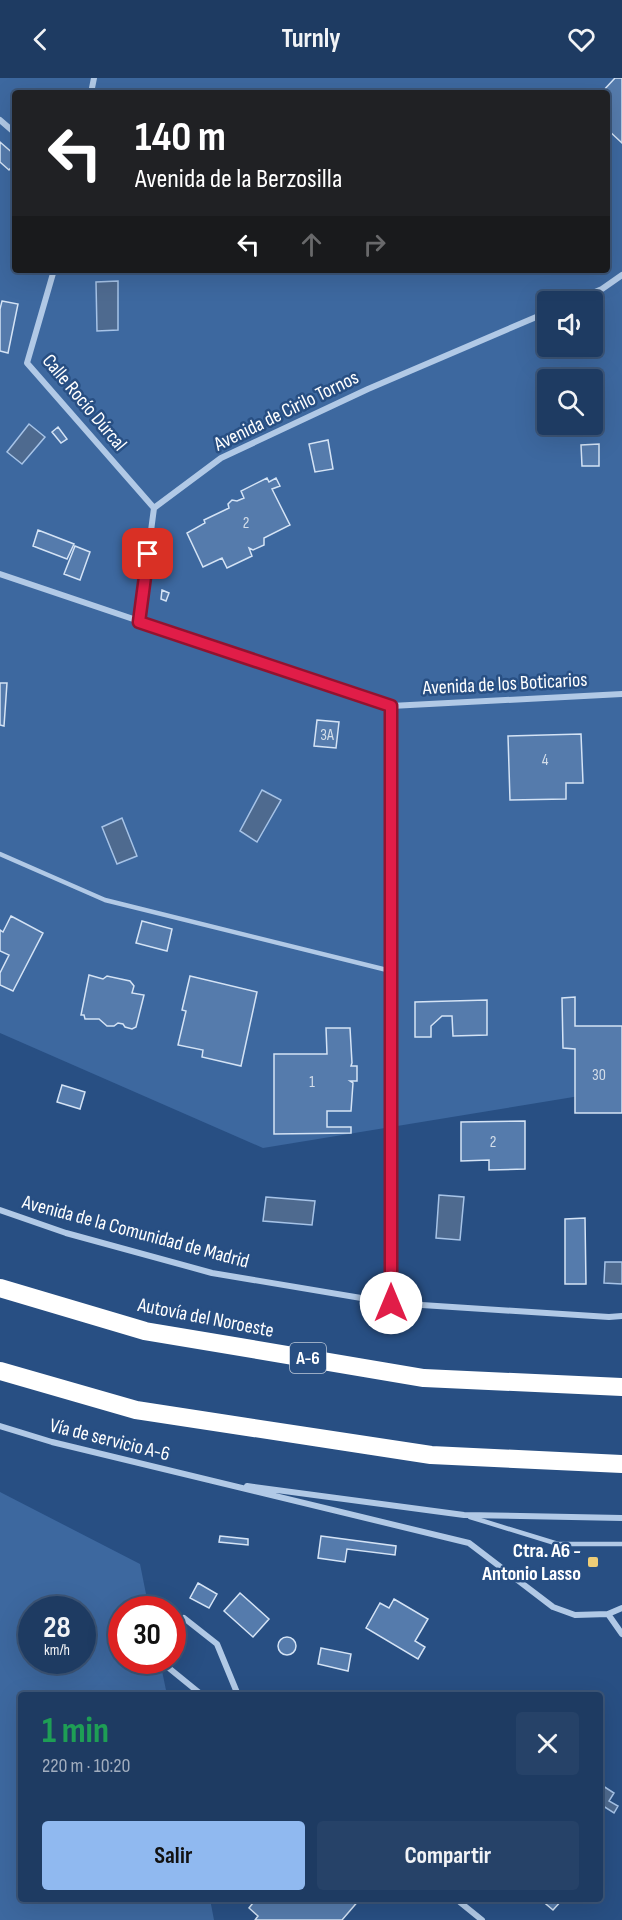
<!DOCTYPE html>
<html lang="es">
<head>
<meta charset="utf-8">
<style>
  body { margin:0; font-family:"Sofia Sans Condensed",sans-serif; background:#264268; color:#f1f3f6; height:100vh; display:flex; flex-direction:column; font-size:22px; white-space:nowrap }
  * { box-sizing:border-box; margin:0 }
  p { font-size:20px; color:#a1adbe }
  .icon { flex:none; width:33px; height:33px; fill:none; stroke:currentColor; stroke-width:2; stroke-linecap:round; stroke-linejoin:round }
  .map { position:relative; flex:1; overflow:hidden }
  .side { position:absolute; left:18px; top:1614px; width:585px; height:210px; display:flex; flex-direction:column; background:#1e3b62; border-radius:6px; box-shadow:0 6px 24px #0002,0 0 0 2px #3c5577 }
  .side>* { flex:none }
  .hud { position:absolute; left:12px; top:12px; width:598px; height:183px; border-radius:6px; box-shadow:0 6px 24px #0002,0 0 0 2px #3c5577; background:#202124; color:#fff; overflow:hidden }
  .fabs { position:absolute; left:537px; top:213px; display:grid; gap:12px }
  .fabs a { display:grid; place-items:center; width:66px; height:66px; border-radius:6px; background:#1e3b62; box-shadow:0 6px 24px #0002,0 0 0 2px #3c5577; font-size:30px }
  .speed { position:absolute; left:18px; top:1518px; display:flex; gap:12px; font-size:30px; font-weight:700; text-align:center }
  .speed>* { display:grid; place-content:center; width:78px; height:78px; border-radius:50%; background:#1e3b62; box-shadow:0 6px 24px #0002,0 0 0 2px #3c5577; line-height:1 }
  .speed small { font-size:15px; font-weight:400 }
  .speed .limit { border:9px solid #d22; background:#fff; color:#111 }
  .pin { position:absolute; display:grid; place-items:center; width:51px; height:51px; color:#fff; margin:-26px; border-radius:12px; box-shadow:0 3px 9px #0006 }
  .me { position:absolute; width:66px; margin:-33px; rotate:0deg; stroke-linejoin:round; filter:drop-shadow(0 0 4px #0008) }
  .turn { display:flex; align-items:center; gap:21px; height:126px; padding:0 24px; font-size:27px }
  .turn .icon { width:78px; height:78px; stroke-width:2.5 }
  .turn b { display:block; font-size:42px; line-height:51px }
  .lanes { display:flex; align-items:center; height:57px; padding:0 24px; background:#0003; justify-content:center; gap:30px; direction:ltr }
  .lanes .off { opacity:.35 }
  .round { display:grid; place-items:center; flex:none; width:63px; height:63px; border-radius:6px; background:#264268 }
  .summary { display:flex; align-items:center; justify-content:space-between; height:102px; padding:0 24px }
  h1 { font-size:36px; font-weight:700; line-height:45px; color:#1e9e55 }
  .button { display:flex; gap:12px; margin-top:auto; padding:12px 24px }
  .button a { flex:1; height:69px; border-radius:6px; background:#90b9f0; color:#111; font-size:24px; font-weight:700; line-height:69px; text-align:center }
  .button a+a { background:#264268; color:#f1f3f6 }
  header { display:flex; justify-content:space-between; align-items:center; height:78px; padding:0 24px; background:#1e3b62; font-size:27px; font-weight:700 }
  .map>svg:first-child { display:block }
  .green { fill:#3d689f; fill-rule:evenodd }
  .water { fill:#4e6a8f; stroke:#a6c3e7; stroke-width:1.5 }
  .building { fill:#557bac; stroke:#d4e3f5; stroke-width:1.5 }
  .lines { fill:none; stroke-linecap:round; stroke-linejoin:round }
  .lane { stroke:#b1c9e6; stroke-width:4.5 }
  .street { stroke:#b1c9e6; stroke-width:6 }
  .highway { stroke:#fff; stroke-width:18 }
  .route-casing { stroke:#92132f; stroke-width:15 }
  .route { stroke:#e11d48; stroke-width:10 }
  .poi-dot { fill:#eecd77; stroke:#284f83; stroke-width:2 }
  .labels { text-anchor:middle; stroke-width:5; stroke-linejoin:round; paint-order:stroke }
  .number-label { font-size:16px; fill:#d4deea }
  .shield { fill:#284f83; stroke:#becada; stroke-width:1.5 }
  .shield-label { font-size:18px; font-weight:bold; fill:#fff }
  .street-label { font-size:20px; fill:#fff; stroke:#284f83 }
  .poi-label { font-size:20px; font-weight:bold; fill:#fff; stroke:#284f83; text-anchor:end }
</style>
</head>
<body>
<header><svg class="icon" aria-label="back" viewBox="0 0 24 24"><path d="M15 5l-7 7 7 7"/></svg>Turnly<svg class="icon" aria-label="heart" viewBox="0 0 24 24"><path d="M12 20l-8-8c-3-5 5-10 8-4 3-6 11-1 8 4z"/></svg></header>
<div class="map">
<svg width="622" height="1842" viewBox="0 0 622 1842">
  <rect width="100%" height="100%" fill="#284f83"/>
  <path class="green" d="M0,0h622v1011l-359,59 -263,-115zM15,15h593v177h-593zM548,224h44v44h-44zM548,302h44v44h-44z
    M0,1414l140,72 9,45 -27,1v50l38,1 7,34h-146v204h189l4,21h-214zM32,1532h50v50h-50z"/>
  <path class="water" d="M118,203v49l-21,1 -1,-49z
    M29,346l16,13 -23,27 -15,-12z
    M262,712l19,10 -24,42 -17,-11z
    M122,740l15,38 -20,8 -15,-37z
    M439,1117l25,2 -4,43 -24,-2z
    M266,1119l49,4 -3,24 -49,-4z
    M605,1184h17v22l-18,-1z
    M600,1706l14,9 -5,8 9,5 -4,7 -14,-9z"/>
  <path class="building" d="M615,0h7v65l-14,-13v-35l-5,-4z
    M0,64l15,13v8l-6,7 -9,-8z
    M2,223l16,3 -10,49 -8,-2v-42z
    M58,349l9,12 -6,4 -9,-11z
    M328,362l5,29 -18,3 -6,-28z
    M599,366v22h-17l-1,-21z
    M267,400l2,4 7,-4 4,8 -8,3 18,36 -26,13v7l-11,5 -4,-2 3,8 -25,12 -5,-10 -19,9 -16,-34 18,-10 -1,-3 25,-12 -1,-4 4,-4 5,1 7,-3 -3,-7z
    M38,452l36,14 -7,15 -34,-13z
    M75,468l15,6 -10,28 -16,-6z
    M162,512l7,3 -3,8 -5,-2z
    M0,605h7l-3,43 -4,-1z
    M317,642l22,2 -3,26 -22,-2z
    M581,656l2,49h-17v16l-56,1 -2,-64z
    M11,838l32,17 -30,58 -13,-6v-12l9,-18 -9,-4v-21l3,2z
    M142,843l30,8 -5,22 -31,-8z
    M89,897l14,4 4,-3 23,5 4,5 -2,7 12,2 -8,32 -4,2 -7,-2 -2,-3 -5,-1 -4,3h-7l-8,-7h-14l-1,-4h-3z
    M190,898l67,16 -16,74 -39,-9 1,-7 -25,-5 8,-34 -4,-1z
    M575,919v29h47v87h-47v-64l-12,-1 -1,-50z
    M487,922v35l-34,1 -1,-20h-10l-11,10v11h-16v-35z
    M326,950h24l2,35 -1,3h6v15h-7l3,2 -2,28h-24v16h24v6l-77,1v-80h53z
    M62,1007l23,7 -5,17 -23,-7z
    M525,1043v48l-36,1v-10l-28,1v-39z
    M585,1140l1,66h-21v-65z
    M220,1458l28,3v6l-29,-3z
    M321,1458l75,10 -1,9 -48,-6 -2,13 -27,-4z
    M198,1505l19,11 -8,14 -19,-10z
    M240,1515l29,26 -16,18 -29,-26z
    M394,1521l34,20 -13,22 10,6 -7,12 -52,-31 14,-25 9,5z
    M278 1568a9 9 0 1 1 18 0a9 9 0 1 1-18 0Z
    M321,1570l30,6 -3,17 -30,-7z
    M256,1821h104l-18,21h-87l3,-4 -9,-8z
    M540,1821h23l-10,11z"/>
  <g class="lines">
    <path class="lane" d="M0,776l105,46 286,71
      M470,1439l88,27h64"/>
    <path class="street" d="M91,15l3,-15
      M0,42l15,13
      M54,192l-27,93 127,145
      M572,224l30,-13 20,-14
      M0,496l391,132v597
      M139,544l15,-114 67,-50 147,-69 180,-77
      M391,628l231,-12
      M0,1132l66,23 146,40 179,30 218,14 13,-1
      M0,1348l52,16 417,101 84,64 22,8 33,-1 14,-6
      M247,1408l217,29 158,3
      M608,1536l14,20
      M172,1559l12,-19 33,26 21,51
      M159,1582l43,35
      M456,1821l26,21"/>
    <path class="highway" d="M0,1210l145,43 279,47 198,9
      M0,1293l136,39 295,45 191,9"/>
  </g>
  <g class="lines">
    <g class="route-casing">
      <path id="route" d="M148,476l-9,68 252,84v597"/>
    </g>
    <use href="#route" class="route"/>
  </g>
  <rect class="poi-dot" x="587" y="1478" width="12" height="12" rx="3"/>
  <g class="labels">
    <g class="number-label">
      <text x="246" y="450">2</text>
      <text x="327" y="662">3A</text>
      <text x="545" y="687">4</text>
      <text x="599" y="1002">30</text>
      <text x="312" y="1009">1</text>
      <text x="493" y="1069">2</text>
    </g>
    <rect class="shield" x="290" y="1265" width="36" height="30" rx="4.5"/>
    <g class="shield-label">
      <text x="308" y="1286">A-6</text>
    </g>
    <g class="street-label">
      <text transform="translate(85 324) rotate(50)" y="7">Calle Rocío Dúrcal</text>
      <text transform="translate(286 332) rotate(-26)" y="7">Avenida de Cirilo Tornos</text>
      <text transform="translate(505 605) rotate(-3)" y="7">Avenida de los Boticarios</text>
      <text transform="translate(136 1153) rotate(15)" y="7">Avenida de la Comunidad de Madrid</text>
      <text transform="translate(206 1239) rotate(11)" y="7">Autovía del Noroeste</text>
      <text transform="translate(110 1361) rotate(14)" y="7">Vía de servicio A-6</text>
    </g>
    <g class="poi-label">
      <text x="581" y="1479">Ctra. A6 -<tspan x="581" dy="23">Antonio Lasso</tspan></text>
    </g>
  </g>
</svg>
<div class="fabs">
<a><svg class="icon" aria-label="sound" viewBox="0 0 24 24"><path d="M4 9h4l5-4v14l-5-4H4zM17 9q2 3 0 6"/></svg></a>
<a><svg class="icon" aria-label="search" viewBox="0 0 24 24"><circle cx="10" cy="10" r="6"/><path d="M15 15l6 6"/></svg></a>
</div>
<div class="speed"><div>28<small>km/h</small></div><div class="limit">30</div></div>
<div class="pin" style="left:148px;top:476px;background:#d93025"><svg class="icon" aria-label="arrive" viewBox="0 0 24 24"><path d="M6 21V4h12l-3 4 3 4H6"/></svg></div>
<svg class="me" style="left:391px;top:1225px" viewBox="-20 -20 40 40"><circle r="19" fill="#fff"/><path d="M0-13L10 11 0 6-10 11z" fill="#e11d48"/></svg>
<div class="hud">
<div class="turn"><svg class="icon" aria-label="left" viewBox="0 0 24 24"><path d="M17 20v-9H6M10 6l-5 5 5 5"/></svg><div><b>140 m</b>Avenida de la Berzosilla</div></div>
<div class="lanes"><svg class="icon" aria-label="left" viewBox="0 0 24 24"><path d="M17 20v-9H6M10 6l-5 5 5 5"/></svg><svg class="icon off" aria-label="ahead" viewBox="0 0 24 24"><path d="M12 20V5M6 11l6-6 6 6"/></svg><svg class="icon off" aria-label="right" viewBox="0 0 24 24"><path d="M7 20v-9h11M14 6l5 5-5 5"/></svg></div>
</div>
<section class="side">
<div class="summary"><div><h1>1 min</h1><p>220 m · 10:20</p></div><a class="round"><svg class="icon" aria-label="close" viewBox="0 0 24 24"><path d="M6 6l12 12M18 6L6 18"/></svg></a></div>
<div class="button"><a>Salir</a><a>Compartir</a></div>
</section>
</div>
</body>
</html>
